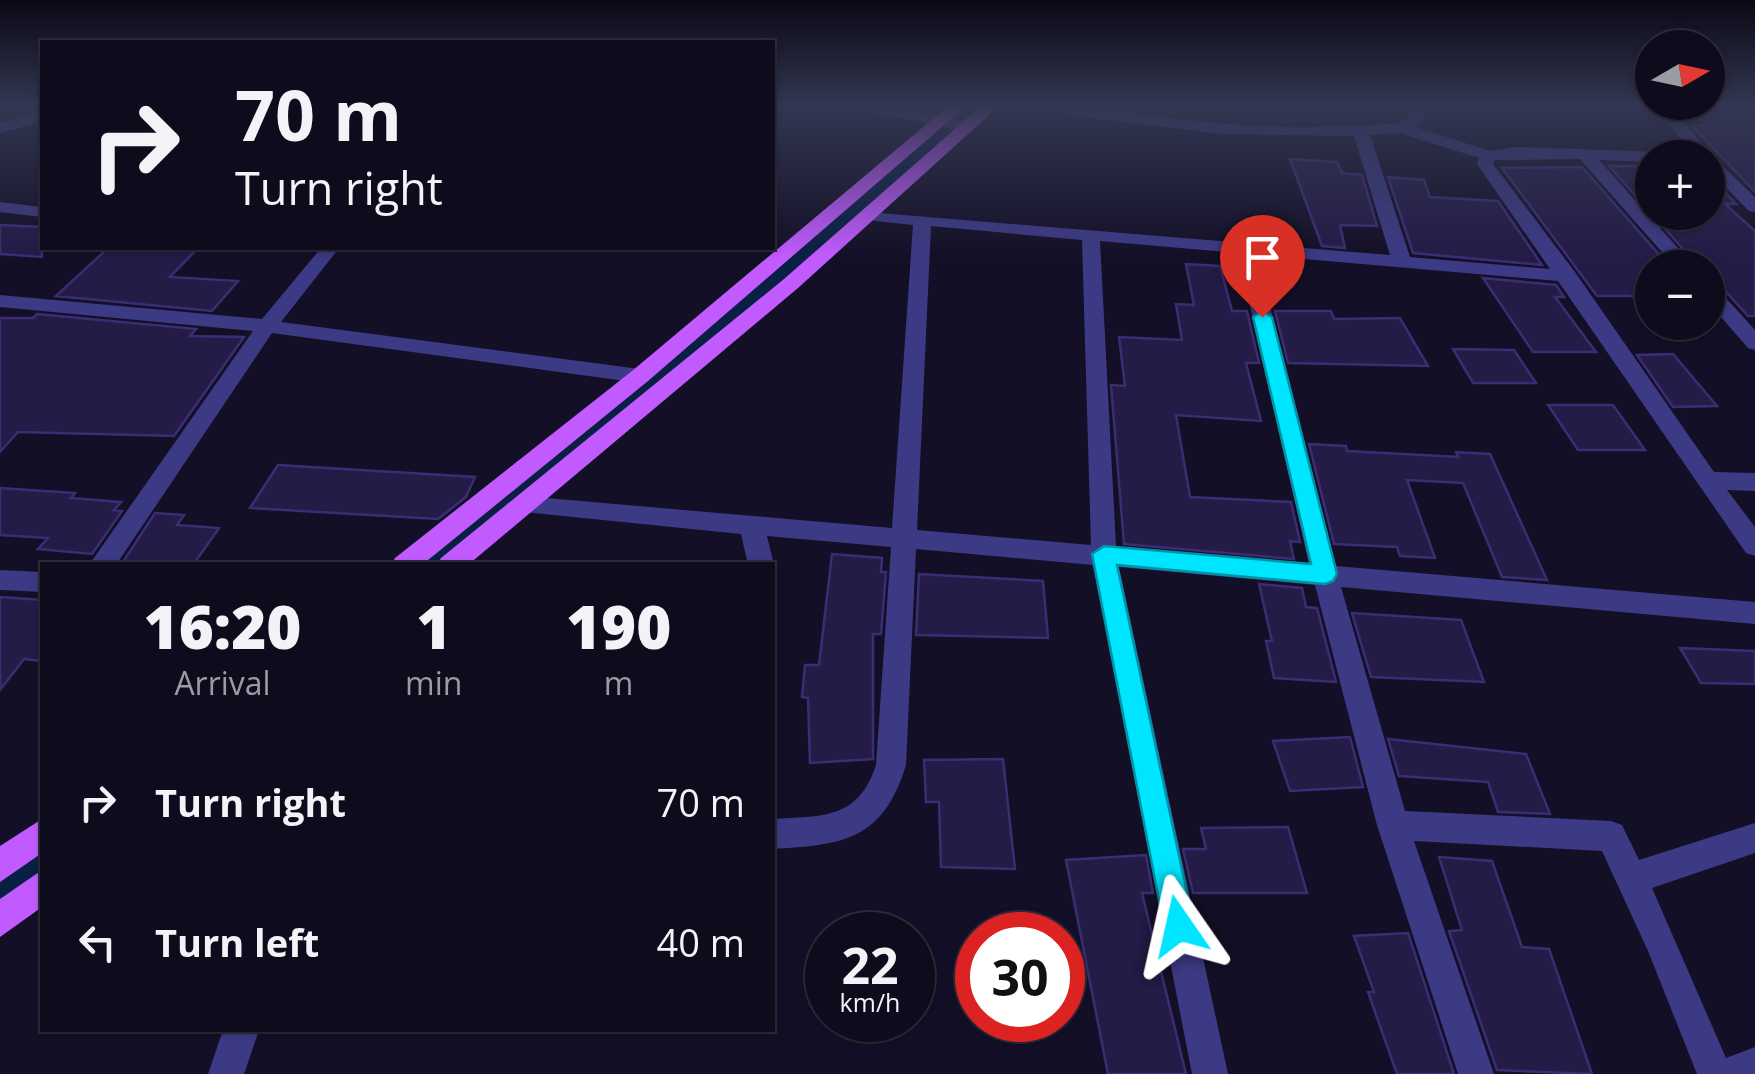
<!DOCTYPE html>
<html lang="en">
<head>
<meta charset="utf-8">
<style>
  body { margin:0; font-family:"Open Sans",sans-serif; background:#1c1929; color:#f1f3f6; height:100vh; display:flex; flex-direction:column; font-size:38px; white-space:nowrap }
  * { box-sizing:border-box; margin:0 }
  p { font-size:32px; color:#9b9ba3 }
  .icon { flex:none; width:55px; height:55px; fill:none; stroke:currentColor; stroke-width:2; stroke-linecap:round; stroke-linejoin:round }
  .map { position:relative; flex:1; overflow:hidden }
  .drawer { position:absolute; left:40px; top:562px; width:735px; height:470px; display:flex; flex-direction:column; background:#0e0b1c; border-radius:0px; box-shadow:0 2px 8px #0004,0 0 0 2px #2e2b3b }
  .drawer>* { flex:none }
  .top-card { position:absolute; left:40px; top:40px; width:735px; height:210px; border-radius:0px; box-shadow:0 2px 8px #0004,0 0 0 2px #2e2b3b; background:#0e0b1c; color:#f1f3f6; overflow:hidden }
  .needle { width:65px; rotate:81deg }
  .tools { position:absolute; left:1635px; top:30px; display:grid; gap:20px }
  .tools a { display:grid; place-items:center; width:90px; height:90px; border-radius:50%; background:#0e0b1c; box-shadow:0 2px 8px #0004,0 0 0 2px #2e2b3b; font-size:50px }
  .speed { position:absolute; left:805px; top:912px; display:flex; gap:20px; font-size:50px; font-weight:700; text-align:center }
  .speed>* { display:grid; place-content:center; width:130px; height:130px; border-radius:50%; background:#0e0b1c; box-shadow:0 2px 8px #0004,0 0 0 2px #2e2b3b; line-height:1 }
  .speed small { font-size:25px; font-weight:400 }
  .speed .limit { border:15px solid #d22; background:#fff; color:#111 }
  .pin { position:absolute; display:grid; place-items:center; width:85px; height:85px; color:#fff; margin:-102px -42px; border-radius:50% 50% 50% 0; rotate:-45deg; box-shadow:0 0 10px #0007 }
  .pin .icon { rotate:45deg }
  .me { position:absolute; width:110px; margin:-55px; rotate:349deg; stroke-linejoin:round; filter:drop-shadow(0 0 8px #0008) }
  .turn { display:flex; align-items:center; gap:35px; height:210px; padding:0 30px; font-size:45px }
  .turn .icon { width:130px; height:130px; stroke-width:2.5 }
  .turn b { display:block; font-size:70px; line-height:85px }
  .eta { display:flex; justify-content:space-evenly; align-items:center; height:170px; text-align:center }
  .eta b { font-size:60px; font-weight:800; line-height:70px }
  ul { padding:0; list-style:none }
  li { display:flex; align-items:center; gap:30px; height:140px; padding:0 30px }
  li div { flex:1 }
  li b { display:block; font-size:38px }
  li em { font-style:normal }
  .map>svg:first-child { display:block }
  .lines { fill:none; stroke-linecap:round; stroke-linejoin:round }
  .canal { fill:#0a1f44; fill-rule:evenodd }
  .building { fill:#241b47; stroke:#3b2d73; stroke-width:2.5 }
  .street { fill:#3d3a85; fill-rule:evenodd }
  .primary { fill:#c25bff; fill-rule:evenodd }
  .route { fill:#00e5ff; stroke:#0095a6; stroke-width:2.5 }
</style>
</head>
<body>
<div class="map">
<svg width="1755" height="1074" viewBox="0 0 1755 1074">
  <rect width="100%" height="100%" fill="#130f26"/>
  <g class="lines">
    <path class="canal" d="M956,107h25l-210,190 -324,268h-43l5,-10 342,-270z
      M42,834v49l-42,27v-51z"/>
  </g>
  <path class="building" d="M1687,107h42l26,16v69l-63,-66 18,-1z
    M1290,159l47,3 5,11 20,2 15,51 -37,-1 5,23 -23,-2z
    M1609,166h43v46h56v-38l28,30h-11l30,27v85h-7l-30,-33 -10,-2v-13h-8z
    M1582,167l89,101h-19v28h-55l-95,-128z
    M1388,177l36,3 6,17 68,4 44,64 -129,-12z
    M0,225l42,2v30l-42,-3z
    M108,248h90l-28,29 68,4 -26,30 -156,-15z
    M1186,264l34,2 12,45h15l12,52h-13l15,58 -85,-6 14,82 101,5 9,40 -10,-1 4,18 -170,-15 -13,-159 14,1 -6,-49 63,3 -6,-36 18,1z
    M1483,278l73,7 8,12h-9l41,55h-63z
    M1275,311h56l3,8 66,-1 28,48 -140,-3z
    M37,314l159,15 -6,7 54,1 -70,99 -156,-4 -18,20v-134h33z
    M1453,349l61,1 22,33h-63z
    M1673,354l44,52 -44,1 -36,-52z
    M1548,405h65l32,45h-67z
    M1309,444l37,2 1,5 111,6 -2,-5 34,2 57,126 -45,-3 -39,-94 -56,-3 28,78 -35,-2 -3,-9 -63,-3z
    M278,465l197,12 -9,20 -28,22 -188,-11z
    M0,488l75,5 -4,5 50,4 -7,8 8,1 -30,43 -54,-5 10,-11 -48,-3z
    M155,513l29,2 -7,10 42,3 -26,37h-72z
    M832,554l50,4 -1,14h5l-5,62h-8v125l-63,4 -2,-65 -6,-1 3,-32h14z
    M919,574l124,7 5,57 -132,-3z
    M1259,584l43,4 4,19 11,1 19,74 -62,-4 -8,-37h6z
    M0,597l42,3v61l-18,-2 -24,31z
    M1352,613l109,7 23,62 -113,-5z
    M1680,648l75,3v33l-54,-1z
    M1350,737l13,50 -73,4 -17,-50z
    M1388,739l138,15 24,60 -52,-2 -10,-30 -89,-6z
    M1003,759l12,110 -74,-2 -2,-65h-13l-2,-42z
    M1288,827l19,66h-114l-10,-44h23l-5,-21z
    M1146,855l7,38h-11l44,181h-78l-42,-214z
    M1439,857l53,4 30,86 27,2 43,125 -95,-4 -48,-139 13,-1z
    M1408,933l46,141h-57l-29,-82h6l-20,-56z"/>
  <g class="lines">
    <path class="street" d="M847,107h37l85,15 8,5 -8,5z
      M1040,107c60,0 119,11 179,16 59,6 119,5 179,0l9,-4 1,-12h16l-1,14 -8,6 75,24 26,-4 176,6 -37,-46h17l40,49 43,41v15l-6,-1 -41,-42v-11h-56v4l-53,-2 97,108h-20l-96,-109 -85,1 -2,4 82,108 139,200 41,1v18l-28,-1 28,37v29l-9,-3 -188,-272 -301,-26 79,311 419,36v22l-414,-37 64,224 206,10 11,4 17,35 116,-37v30l-103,35 74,170 29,-11v27h-58l-49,-123 -46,-100 -188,-10 80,233h-36l-81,-249 -62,-240 -196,-18 109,507h-36l-99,-509 -177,-16 -10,216c-23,75 -62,80 -134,84v-30c50,-3 86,1 104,-54l15,-218 -124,-11 7,29 -2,2 -24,-2 -7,-31 -227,-23 -3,-6 3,-6 9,-3 369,32 21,-303 -46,-5v-8l523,43 -36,-119 -130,-2 -132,-16zM1400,133l79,25 -2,6 73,105 -140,-12 -40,-122zM931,226l151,14 9,305 -174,-15zM1100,241l138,12 71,311 -193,-17z
      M42,111v10l-42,12v-10z
      M0,202l42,5v10l-42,-5z
      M321,248h18l-58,74 359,47 11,7 -11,7 -368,-50 -156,232h-27l164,-234 -253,-24v-12l262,24z
      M1708,284l7,2 40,44v20l-7,-2 -40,-46z
      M0,570l42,2v20l-42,-2z
      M223,1030h36l-15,44h-36z"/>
    <path class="primary" d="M947,107h18l-317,274 -226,184h-31l4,-7 237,-187z
      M980,107h18l-200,181 -330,277h-31l4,-7 343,-279z
      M42,819v34l-42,29v-36z
      M42,870v37l-42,30v-38z"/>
  </g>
  <linearGradient id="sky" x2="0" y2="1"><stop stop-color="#0a0815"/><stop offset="0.41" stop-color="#333752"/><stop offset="1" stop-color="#333752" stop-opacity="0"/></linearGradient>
  <rect width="1755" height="258" fill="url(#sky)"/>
  <path class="route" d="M1262,311l10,6 65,257 -4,7 -8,3 -208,-19 77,361 -4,10 -11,5 -11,-5 -4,-10 -72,-372 12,-8 207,18 -58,-247z"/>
</svg>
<div class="tools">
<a><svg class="needle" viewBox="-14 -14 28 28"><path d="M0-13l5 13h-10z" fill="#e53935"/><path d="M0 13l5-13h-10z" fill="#9b9ba3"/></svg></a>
<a>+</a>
<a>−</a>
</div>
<div class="speed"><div>22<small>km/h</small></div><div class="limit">30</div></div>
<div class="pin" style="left:1262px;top:317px;background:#d93025"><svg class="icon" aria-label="arrive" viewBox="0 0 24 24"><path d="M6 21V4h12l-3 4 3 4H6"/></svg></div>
<svg class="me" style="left:1179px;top:926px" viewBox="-20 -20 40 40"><path d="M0-17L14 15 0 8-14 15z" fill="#00e5ff" stroke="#fff" stroke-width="4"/></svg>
<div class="top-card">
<div class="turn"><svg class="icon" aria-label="right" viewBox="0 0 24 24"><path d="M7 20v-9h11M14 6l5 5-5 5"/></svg><div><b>70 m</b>Turn right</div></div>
</div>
<section class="drawer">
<div class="eta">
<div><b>16:20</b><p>Arrival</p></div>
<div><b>1</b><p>min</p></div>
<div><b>190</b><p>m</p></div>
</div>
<ul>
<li><svg class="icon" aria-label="right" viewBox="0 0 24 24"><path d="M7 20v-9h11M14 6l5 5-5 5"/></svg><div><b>Turn right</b></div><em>70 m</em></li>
<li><svg class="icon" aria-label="left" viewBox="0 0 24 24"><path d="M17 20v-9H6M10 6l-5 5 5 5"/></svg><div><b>Turn left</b></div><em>40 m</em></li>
</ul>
</section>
</div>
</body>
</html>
